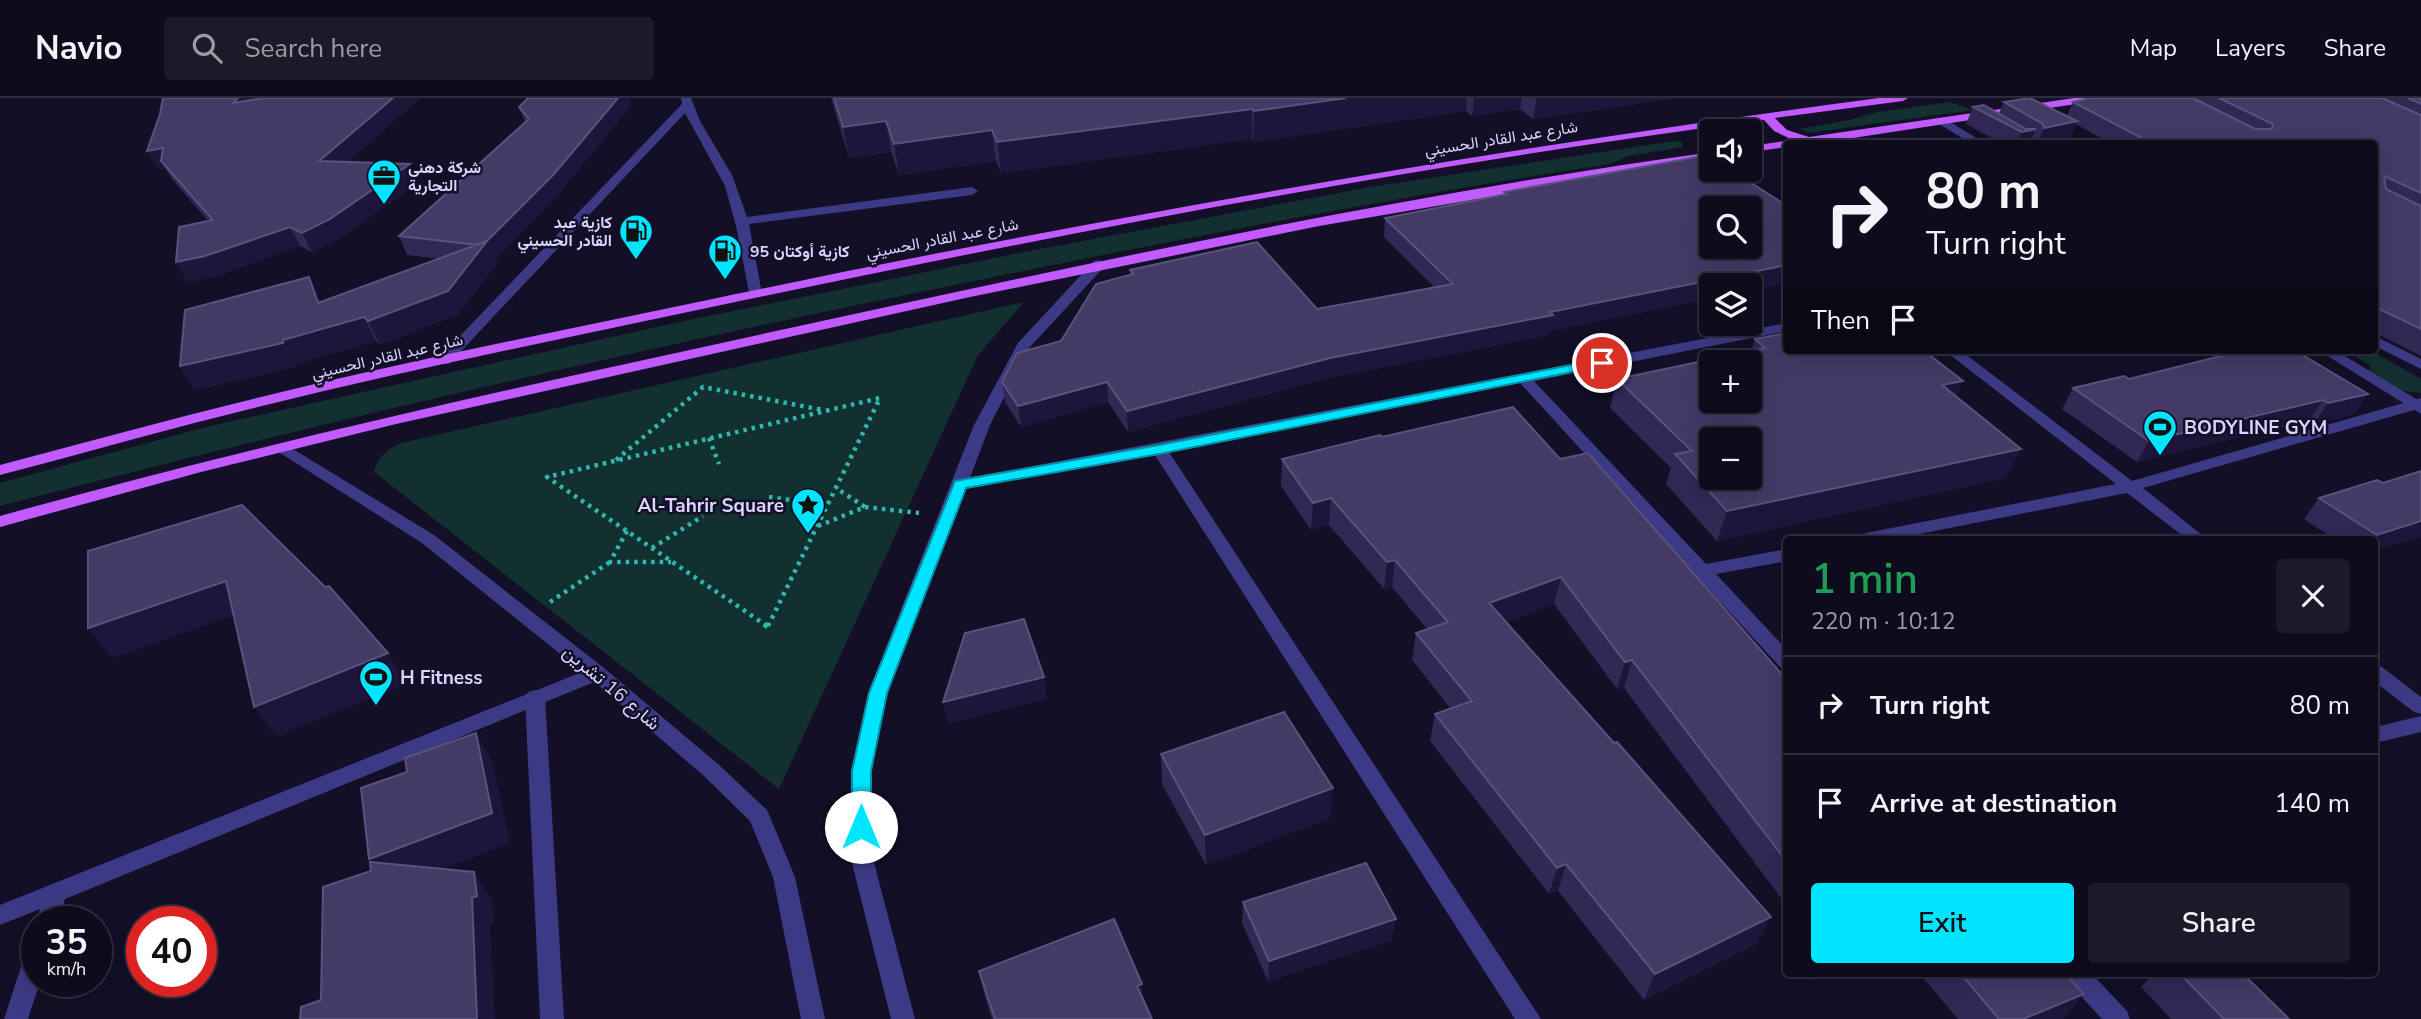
<!DOCTYPE html>
<html lang="en">
<head>
<meta charset="utf-8">
<style>
  body { margin:0; font-family:"Nunito Sans",Vazirmatn,sans-serif; background:#1c1929; color:#f1f3f6; height:100vh; display:flex; flex-direction:column; font-size:26px; white-space:nowrap }
  * { box-sizing:border-box; margin:0 }
  p { font-size:23px; color:#9b9ba3 }
  .icon { flex:none; width:38px; height:38px; fill:none; stroke:currentColor; stroke-width:2; stroke-linecap:round; stroke-linejoin:round }
  .map { position:relative; flex:1; overflow:hidden }
  .side { position:absolute; left:1783px; top:438px; width:595px; height:441px; display:flex; flex-direction:column; background:#0e0b1c; border-radius:7px; box-shadow:0 7px 28px #0002,0 0 0 2px #2e2b3b }
  .side>* { flex:none }
  .top-card { position:absolute; left:1783px; top:42px; width:595px; height:214px; border-radius:7px; box-shadow:0 7px 28px #0002,0 0 0 2px #2e2b3b; background:#0e0b1c; color:#f1f3f6; overflow:hidden }
  .buttons { position:absolute; left:1699px; top:21px; display:grid; gap:14px }
  .buttons a { display:grid; place-items:center; width:63px; height:63px; border-radius:7px; background:#0e0b1c; box-shadow:0 7px 28px #0002,0 0 0 2px #2e2b3b; font-size:35px }
  .speed { position:absolute; left:21px; top:808px; display:flex; gap:14px; font-size:35px; font-weight:700; text-align:center }
  .speed>* { display:grid; place-content:center; width:91px; height:91px; border-radius:50%; background:#0e0b1c; box-shadow:0 7px 28px #0002,0 0 0 2px #2e2b3b; line-height:1 }
  .speed small { font-size:18px; font-weight:400 }
  .speed .limit { border:10px solid #d22; background:#fff; color:#111 }
  .pin { position:absolute; display:grid; place-items:center; width:60px; height:60px; color:#fff; margin:-30px; border:4px solid #fff; border-radius:50%; box-shadow:0 2px 7px #0007 }
  .me { position:absolute; width:77px; margin:-38px; rotate:0deg; stroke-linejoin:round; filter:drop-shadow(0 0 5px #0008) }
  .turn { display:flex; align-items:center; gap:24px; height:147px; padding:0 28px; font-size:32px }
  .turn .icon { width:91px; height:91px; stroke-width:2.5 }
  .turn b { display:block; font-size:49px; line-height:60px }
  .then { display:flex; align-items:center; height:66px; padding:0 28px; background:#0003; gap:14px; font-size:26px }
  .round { display:grid; place-items:center; flex:none; width:74px; height:74px; border-radius:7px; background:#1c1929 }
  .summary { display:flex; align-items:center; justify-content:space-between; height:119px; padding:0 28px }
  h1 { font-size:42px; font-weight:600; line-height:52px; color:#1e9e55 }
  .action { display:flex; gap:14px; margin-top:auto; padding:14px 28px }
  .action a { flex:1; height:80px; border-radius:7px; background:#00e5ff; color:#111; font-size:28px; font-weight:600; line-height:80px; text-align:center }
  .action a+a { background:#1c1929; color:#f1f3f6 }
  ul { padding:0; list-style:none }
  li { display:flex; align-items:center; gap:21px; height:98px; padding:0 28px; border-top:2px solid #2e2b3b }
  li div { flex:1 }
  li b { display:block; font-size:26px }
  li em { font-style:normal }
  header { display:flex; align-items:center; gap:42px; box-sizing:border-box; height:98px; padding:0 35px; background:#0e0b1c; border-bottom:2px solid #2e2b3b }
  header strong { font-size:33px }
  nav { display:flex; gap:38px; margin-inline-start:auto; font-size:24px }
  .search { width:490px; height:63px; background:#1c1929; display:flex; align-items:center; gap:18px; box-sizing:border-box; padding:0 24px; border-radius:7px; color:#9b9ba3; font-size:26px }
  .map>svg:first-child { display:block }
  .green { fill:#12302f }
  .lines { fill:none; stroke-linecap:round; stroke-linejoin:round }
  .path-far1 { stroke:#2fb8b0; stroke-width:4.5; stroke-dasharray:3.5 5; stroke-linecap:butt }
  .path { stroke:#2fb8b0; stroke-width:5; stroke-dasharray:4.5 6; stroke-linecap:butt }
  .pedestrian { fill:#3d3a85; fill-rule:evenodd }
  .minor { fill:#3d3a85; fill-rule:evenodd }
  .tertiary { fill:#3d3a85; fill-rule:evenodd }
  .primary { fill:#c25bff; fill-rule:evenodd }
  .wall { fill:#312854 }
  .shaded-wall { fill:#1d163a }
  .building { fill:#433a66; stroke:#5a527e; stroke-width:2; fill-rule:evenodd }
  .route { fill:#00e5ff; stroke:#0095a6; stroke-width:2 }
  .labels { text-anchor:middle; stroke-width:5; stroke-linejoin:round; paint-order:stroke }
  .far-street-label { font-size:16px; fill:#d9d4ff; stroke:#130f26 }
  .far-poi-label { font-size:16px; font-weight:bold; fill:#d9d4ff; stroke:#130f26; text-anchor:start }
  .poi-label { font-size:19px; font-weight:bold; fill:#d9d4ff; stroke:#130f26; text-anchor:start }
  .street-label { font-size:19px; fill:#d9d4ff; stroke:#130f26 }
</style>
</head>
<body>
<header>
<strong>Navio</strong>
<div class="search"><svg class="icon" aria-label="search" viewBox="0 0 24 24"><circle cx="10" cy="10" r="6"/><path d="M15 15l6 6"/></svg>Search here</div>
<nav><a>Map</a><a>Layers</a><a>Share</a></nav>
</header>
<div class="map">
<svg width="2421" height="921" viewBox="0 0 2421 921">
  <rect width="100%" height="100%" fill="#130f26"/>
  <path class="green" d="M1950,4l23,8 -164,23 -10,-4 50,-9 28,-8z
    M1674,43l8,1 1,5 -54,9 -19,8c-227,35 -451,79 -675,125 -314,64 -625,136 -935,217v-23l210,-57 479,-106 335,-68 346,-65z
    M1024,204l-46,53 -199,434 -405,-317c3,-15 14,-23 27,-29z
    M2345,252h25l51,29v14l-27,-3 -28,-14 5,-10z"/>
  <g class="lines">
    <path class="path-far1" d="M709,340l10,26
      M616,362l87,-73 120,23
      M769,399l59,8
      M865,409l54,6
      M818,428l47,-19 -29,-19
      M627,433l-17,31h61
      M652,450l51,-32
      M550,504l60,-40
      M767,528l-220,-149 333,-79 -112,228"/>
    <path class="path" d="M764,526l4,3 1,-3"/>
    <path class="pedestrian" d="M535,592l7,2 3,5 19,322h-24l-15,-322 3,-5z"/>
    <path class="minor" d="M681,0h10l9,23 32,54 15,42 225,-30 6,4 -6,4 -223,29 13,70 -7,4 -5,-1 -14,-71 -11,-40 -40,-73 -236,251h-10l-2,-3 2,-3 243,-254z
      M1787,225v8l-253,50 172,183 81,-15v12l-71,13 71,76v19l-7,-2 -260,-284 -351,69 372,567h-26l-360,-564 -195,35 -8,-5 8,-5z
      M1944,252h16l172,131 289,-83v10l-278,80 64,51h-20l-60,-46 -233,46h-37l9,-6 250,-49z
      M2375,567l7,2 39,30v17l-7,-2 -39,-30z
      M597,568l7,2 3,5 -3,5 -539,221 -7,23h-21v3l-1,-3 4,-13 -40,16v-20z
      M2421,618v16l-46,11v-16z
      M37,847v37h3l-12,37h-24l21,-64 4,-7z
      M2063,875h28l36,38 3,8h-28l-35,-38z"/>
    <path class="tertiary" d="M1939,22h8l39,24h-14l-33,-20z
      M1099,162l7,4 -2,3 -75,81 -39,77 -102,268 -17,78 1,84 43,164h-24l-41,-164 1,-84 17,-78 106,-268 44,-82 76,-82z
      M2375,238l46,23v10l-46,-23z
      M2318,252h17l86,52v12z
      M283,345l151,92 170,133 114,96 49,46 28,67 30,142h-24l-28,-142 -23,-56 -46,-45 -114,-98 -168,-135 -145,-92 -2,-3z"/>
    <path class="primary" d="M1879,0h29l-5,3 -128,17 12,12 22,7 265,-39h26l-5,3 -281,43h-27v3l-37,5v-6l43,-6 -19,-9 -10,-11c-344,45 -685,110 -1024,181 -160,34 -320,66 -478,105 -87,21 -174,46 -262,69v-10c87,-23 174,-47 261,-68 146,-36 294,-65 442,-96 389,-82 781,-151 1176,-203z
      M1712,54v7l-393,67 -349,71 -574,127 -195,48 -201,55v-11c269,-75 541,-134 813,-193 298,-65 597,-129 899,-171z"/>
  </g>
  <path class="wall" d="M528,0h102v9l-70,85 -65,68 2,4 -39,50 -78,31 -4,-4 -80,23v3l-101,23 -15,-24 141,-64 119,-43 -33,-4 -8,-19 126,-113 -6,-16z
    M831,0h846l-144,21 -13,-10 -48,7 -6,-5 -213,31 -1,-3 -251,34 -5,-12 -97,14 -8,-23 -42,6z
    M2142,0h279v258l-46,-23v-189h-264l-35,-20 -7,15 -25,5h-8l-1,-2 -4,-3 -2,5h-26l-37,-20 7,-17 26,6 5,-11 63,14 6,-14z
    M147,53l201,11 70,21 -78,55 -28,14 -12,-6 -84,30 -28,6 -12,-20 32,-41 -36,-42 -7,-11 -7,1z
    M1504,94l283,14v77l-37,8 -38,-6v13l-162,33 -1,4 -221,43 -200,54 -20,-30 -87,25 -16,-25 -3,-20 59,-41 70,-67 -1,-4 187,39 117,-22 -50,-50 1,-19 119,-23z
    M1755,241l173,15 28,43 65,52 -16,29 -288,63 -51,-57 5,-16 -61,-60 7,-29 134,-28z
    M2245,252l109,64 -40,10 -5,-4 -172,42 -75,-53 11,-21 56,-9z
    M1382,339l178,22 227,221v226l-163,-218 -7,1 -63,-85 -48,18 252,321 -114,57 -86,-109 -9,3 -119,-153 5,-27 15,-6 -38,-48 4,-27 11,-4 -35,-42 -8,2 -55,-64 -18,5 -30,-44 1,-27z
    M2421,373v65l-46,15v-12h-41l-30,-20 15,-21 64,-15z
    M1161,656l169,64 -124,47 -44,-81z
    M1243,804l149,38 -124,41 -26,-58z
    M979,873l164,29 9,19h-160l-7,-22z
    M1919,875h145l20,21 -21,25h-105z
    M2147,875h95l47,46h-118l-30,-32 9,-10z"/>
  <path class="shaded-wall" d="M238,0h30l-35,5z
    M393,0h28l-93,81 -9,-18z
    M618,0h12v9l-70,85 -65,68 2,4 -39,50 -78,31 -12,-24 116,-75z
    M1346,0h121l-1,13 -213,31 1,-31z
    M1474,0h48l-2,11 -48,7z
    M1537,0h140l-144,21z
    M1252,11v30l-251,34 -4,-31z
    M886,23l5,31 -42,6 -6,-31z
    M2077,23l-8,18 -25,5h-7l7,-16z
    M2036,31l-7,15h-13l6,-12z
    M992,32l4,31 -97,14 -5,-31z
    M163,50l-2,13 4,7 -7,1 -11,-18z
    M410,66l8,19 -78,55 -28,14 -10,-19z
    M290,129l10,19 -84,30 -28,6 -12,-20z
    M1787,167v18l-37,8v-6h-38v13l-162,33 -1,4 -221,43 -200,54 -1,-21 203,-53 220,-46z
    M309,179l12,24 9,26 34,-10 12,24 -80,23v3l-101,23 -15,-24 138,-63z
    M1963,283l-13,29 -8,-25z
    M1107,284l1,20 -87,25 -3,-21z
    M2368,296l-14,20 -40,10 14,-21z
    M2323,302l-14,20 -172,42 12,-21z
    M2021,351l-16,29 -288,63 10,-30z
    M1331,400l-2,27 -18,5 2,-27z
    M2421,423v15l-46,15 -1,-12 3,-4z
    M1395,462l-3,27 -8,2 3,-27z
    M1561,479l-7,27 -70,26 5,-27z
    M226,483l21,30 -135,47 -24,-30z
    M388,555l19,31 -131,53 -22,-30z
    M1632,562l-8,28 -7,1 8,-27z
    M1044,579l3,22 -99,25 -5,-22z
    M476,635l17,30 17,80 -120,46 -21,-30z
    M1333,690l-3,30 -124,47 -1,-30z
    M1566,766l-8,27 -9,3 8,-26z
    M474,774l18,28 2,23 -4,2 5,94h-18l-5,-121z
    M1771,819l-13,26 -114,57 11,-26z
    M1396,821l-4,21 -124,41 1,-20z
    M1142,886l2,26 -7,-24z
    M2084,896l-21,25h-40z"/>
  <path class="building" d="M163,0h75l-5,5 30,-5h130l-74,63 91,3 -80,55 -28,14 -12,-6 -85,29 -29,6 3,-35 34,-7 -52,-59 2,-13 -16,3 13,-37z
    M528,0h90l-64,76 -67,67 -9,4 -79,-9 130,-117 -10,-12z
    M834,0h512l-92,13 -2,-2 -255,33 -5,-12 -98,14 -8,-23 -43,6z
    M2030,0l47,23 -33,7 -1,-4 -39,-22z
    M2091,0h102l62,31h17l1,-5 -54,-26h163l39,17v78l-37,-17 2,13 35,17v123l-46,-22v-163h-222l-80,-42z
    M2408,0h13v6z
    M1984,7l42,24h10l-14,3 -49,-25z
    M1708,57l4,2v13h19l56,36v59l-237,47 3,3 -223,43 -203,53 -20,-29 -89,24 -16,-24 15,-29 44,-12 35,-57 37,-10 -3,-4 127,-28 60,67 136,-25 -68,-66 122,-24 -3,-2zM1712,110h38v39h-38z
    M487,143l-39,50 -80,30 -4,-4 -81,23v3l-103,23 5,-56 124,-33 9,26z
    M1787,235v17h136l40,31 -21,4 79,64 -294,62 -52,-57 17,-3 -75,-72 148,-31 -10,-9zM1712,264h38v39h-38zM1712,341h38v39h-38z
    M2245,252h49l74,44 -40,9 -5,-3 -174,41 -76,-53 51,-12 5,3z
    M1513,309l47,52 28,-6 199,227v182l-155,-202 -7,2 -64,-85 -72,26 125,140 3,-1 154,175 -116,57 -89,-110 -9,4 -122,-154 37,-13 -56,-68 32,-11 -53,-62 -8,2 -56,-64 -18,5 -31,-44 98,-24 2,2z
    M2421,373v50l-44,14 -58,-37 58,-18 6,3z
    M242,407l83,82 4,-1 59,67 -134,54 -28,-126 -138,47v-77z
    M1024,521l20,58 -101,25 22,-69z
    M1284,614l49,76 -128,47 -44,-81z
    M476,635l16,80 -123,46 -8,-71 46,-16 -2,-14z
    M370,764l104,10 3,24 -5,2 5,121h-177l1,-12 20,-7 2,-113 48,-16z
    M1366,765l30,56 -127,42 -26,-59z
    M1114,821l28,65 -5,2 15,33h-157l-16,-48z
    M1960,875h104l20,21 -61,25h-24z
    M2179,875h63l47,46h-65z"/>
  <path class="route" d="M1602,261l7,4 -2,2 -448,89 -193,34 -79,205 -16,78v56l-3,6 -7,2 -7,-2 -2,-6v-56l17,-78 86,-212 204,-36z"/>
  <defs>
    <g id="office-pin" transform="scale(1.75)"><path d="M0 17L-7.5 6A9.5 9.5 0 1 1 7.5 6Z" fill="#00e5ff" stroke="#130f26"/><path d="M-6-3h4V-5.5h4V-3h4V5H-6ZM-1-4.5V-3h2v-1.5ZM-6 0V1H6V0Z" fill="#111"/></g>
    <g id="fuel-pin" transform="scale(1.75)"><path d="M0 17L-7.5 6A9.5 9.5 0 1 1 7.5 6Z" fill="#00e5ff" stroke="#130f26"/><path d="M-5.5-6h7V0h2V4h1.3V-2.5L3-4.5l.8-.8L6-3V5H2.5V1h-1V6h-7ZM-4.2-4.7v3.2H.2V-4.7Z" fill="#111"/></g>
    <g id="stadium-pin" transform="scale(1.75)"><path d="M0 17L-7.5 6A9.5 9.5 0 1 1 7.5 6Z" fill="#00e5ff" stroke="#130f26"/><path d="M0-5a6.5 5 0 1 0 0 10a6.5 5 0 1 0 0-10ZM-3.5-1.8h7v3.6h-7Z" fill="#111"/></g>
    <g id="sight-pin" transform="scale(1.75)"><path d="M0 17L-7.5 6A9.5 9.5 0 1 1 7.5 6Z" fill="#00e5ff" stroke="#130f26"/><path d="M0-6L1.8-2.2L6-1.7L2.9 1.2L3.7 5.4L0 3.3L-3.7 5.4L-2.9 1.2L-6-1.7L-1.8-2.2Z" fill="#111"/></g>
  </defs>
  <g fill-rule="evenodd">
    <use href="#office-pin" x="384" y="78"/>
    <use href="#fuel-pin" x="636" y="133"/>
    <use href="#fuel-pin" x="725" y="153"/>
    <use href="#stadium-pin" x="2160" y="329"/>
    <use href="#sight-pin" x="808" y="407"/>
    <use href="#stadium-pin" x="376" y="579"/>
  </g>
  <g class="labels">
    <g class="far-street-label">
      <text transform="translate(1501 40) rotate(-9)" y="6">شارع عبد القادر الحسيني</text>
      <text transform="translate(942 140) rotate(-11)" y="6">شارع عبد القادر الحسيني</text>
      <text transform="translate(387 258) rotate(-13)" y="6">شارع عبد القادر الحسيني</text>
    </g>
    <g class="far-poi-label">
      <text x="408" y="75">شركة دهني<tspan x="408" dy="18">التجارية</tspan></text>
      <text x="612" y="130" text-anchor="end">كازية عبد<tspan x="612" dy="18">القادر الحسيني</tspan></text>
      <text x="750" y="159">كازية أوكتان 95</text>
    </g>
    <g class="poi-label">
      <text x="2184" y="336">BODYLINE GYM</text>
      <text x="784" y="414" text-anchor="end">Al-Tahrir Square</text>
      <text x="400" y="586">H Fitness</text>
    </g>
    <g class="street-label">
      <text transform="translate(612 589) rotate(40)" y="7">شارع 16 تشرين</text>
    </g>
  </g>
</svg>
<div class="buttons">
<a><svg class="icon" aria-label="sound" viewBox="0 0 24 24"><path d="M4 9h4l5-4v14l-5-4H4zM17 9q2 3 0 6"/></svg></a>
<a><svg class="icon" aria-label="search" viewBox="0 0 24 24"><circle cx="10" cy="10" r="6"/><path d="M15 15l6 6"/></svg></a>
<a><svg class="icon" aria-label="layers" viewBox="0 0 24 24"><path d="M12 4l9 5-9 5-9-5zM3 14l9 5 9-5"/></svg></a>
<a>+</a>
<a>−</a>
</div>
<div class="speed"><div>35<small>km/h</small></div><div class="limit">40</div></div>
<div class="pin" style="left:1602px;top:265px;background:#d93025"><svg class="icon" aria-label="arrive" viewBox="0 0 24 24"><path d="M6 21V4h12l-3 4 3 4H6"/></svg></div>
<svg class="me" style="left:861px;top:729px" viewBox="-20 -20 40 40"><circle r="19" fill="#fff"/><path d="M0-13L10 11 0 6-10 11z" fill="#00e5ff"/></svg>
<div class="top-card">
<div class="turn"><svg class="icon" aria-label="right" viewBox="0 0 24 24"><path d="M7 20v-9h11M14 6l5 5-5 5"/></svg><div><b>80 m</b>Turn right</div></div>
<div class="then">Then<svg class="icon" aria-label="arrive" viewBox="0 0 24 24"><path d="M6 21V4h12l-3 4 3 4H6"/></svg></div>
</div>
<section class="side">
<div class="summary"><div><h1>1 min</h1><p>220 m · 10:12</p></div><a class="round"><svg class="icon" aria-label="close" viewBox="0 0 24 24"><path d="M6 6l12 12M18 6L6 18"/></svg></a></div>
<ul>
<li><svg class="icon" aria-label="right" viewBox="0 0 24 24"><path d="M7 20v-9h11M14 6l5 5-5 5"/></svg><div><b>Turn right</b></div><em>80 m</em></li>
<li><svg class="icon" aria-label="arrive" viewBox="0 0 24 24"><path d="M6 21V4h12l-3 4 3 4H6"/></svg><div><b>Arrive at destination</b></div><em>140 m</em></li>
</ul>
<div class="action"><a>Exit</a><a>Share</a></div>
</section>
</div>
</body>
</html>
